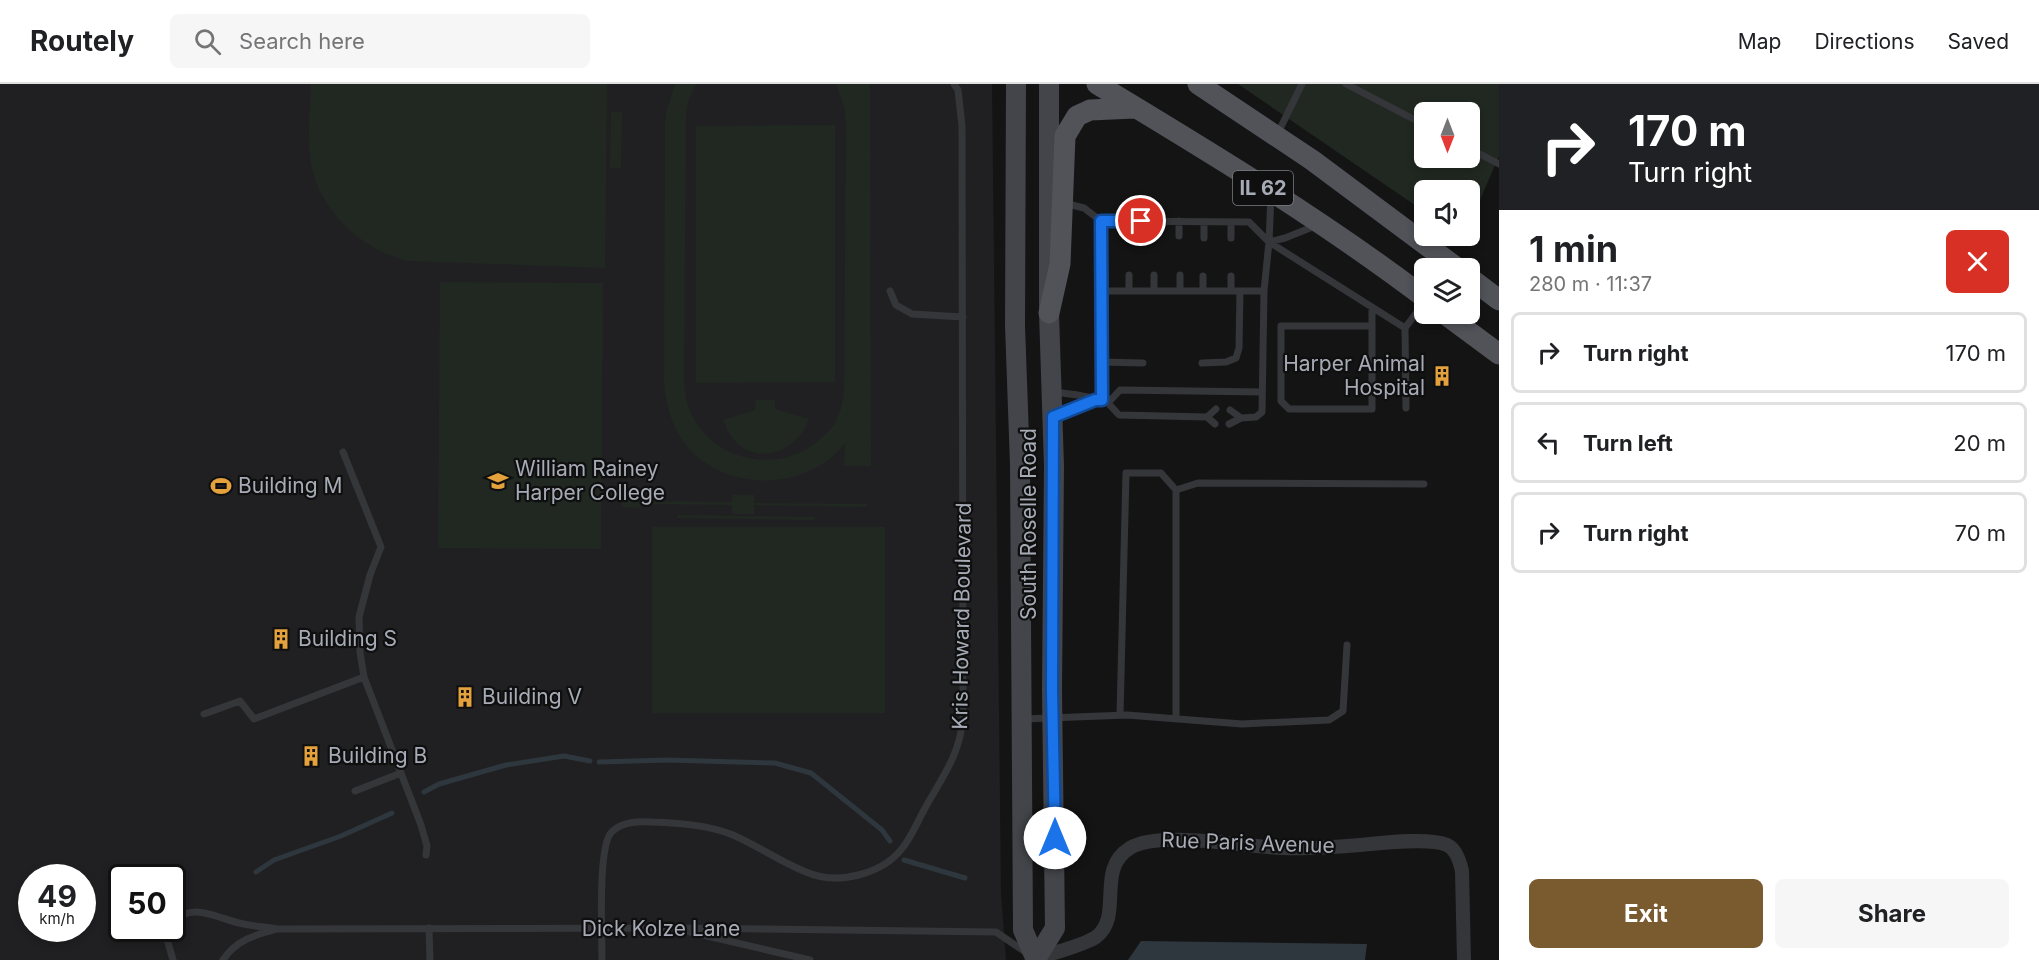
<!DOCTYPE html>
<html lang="en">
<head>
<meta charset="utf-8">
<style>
  body { margin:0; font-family:Inter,sans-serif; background:#f6f6f6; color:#202124; height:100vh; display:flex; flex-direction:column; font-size:22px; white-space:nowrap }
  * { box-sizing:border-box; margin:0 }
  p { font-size:20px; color:#757577 }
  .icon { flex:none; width:33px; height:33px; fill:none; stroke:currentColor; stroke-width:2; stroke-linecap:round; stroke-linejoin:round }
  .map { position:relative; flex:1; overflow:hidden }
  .details { display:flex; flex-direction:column; background:#fff; width:540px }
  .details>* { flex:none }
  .guide { background:#202124; color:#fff; overflow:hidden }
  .needle { width:39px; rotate:180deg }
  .fabs { position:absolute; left:1414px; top:18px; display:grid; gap:12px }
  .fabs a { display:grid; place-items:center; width:66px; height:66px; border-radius:9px; background:#fff; box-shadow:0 3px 9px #0003; font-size:30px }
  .speed { position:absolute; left:18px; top:780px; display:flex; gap:12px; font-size:30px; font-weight:700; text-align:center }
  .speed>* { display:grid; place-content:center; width:78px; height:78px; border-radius:50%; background:#fff; box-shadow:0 3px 9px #0003; line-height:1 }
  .speed small { font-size:15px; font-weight:400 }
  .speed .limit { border:3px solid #111; border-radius:9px; background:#fff; color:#111 }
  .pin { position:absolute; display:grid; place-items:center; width:51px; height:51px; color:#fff; margin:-26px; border:3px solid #fff; border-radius:50%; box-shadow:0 2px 6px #0007 }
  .me { position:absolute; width:66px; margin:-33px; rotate:0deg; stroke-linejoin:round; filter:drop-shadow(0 0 4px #0008) }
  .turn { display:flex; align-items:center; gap:21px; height:126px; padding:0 30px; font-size:27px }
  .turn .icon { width:78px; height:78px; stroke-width:2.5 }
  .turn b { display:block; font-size:42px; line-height:51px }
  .round { display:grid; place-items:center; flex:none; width:63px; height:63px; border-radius:9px; background:#f6f6f6 }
  .overview { display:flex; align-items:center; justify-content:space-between; height:102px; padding:0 30px }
  h1 { font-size:36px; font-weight:700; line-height:45px }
  .cta { display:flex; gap:12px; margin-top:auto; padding:12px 30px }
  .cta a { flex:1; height:69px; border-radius:9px; background:#795b2f; color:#fff; font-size:24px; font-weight:700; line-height:69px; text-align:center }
  .cta a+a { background:#f6f6f6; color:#202124 }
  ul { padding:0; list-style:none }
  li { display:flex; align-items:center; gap:18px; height:81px; margin:0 12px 9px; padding:0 18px; border:3px solid #e0e0e0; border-radius:9px }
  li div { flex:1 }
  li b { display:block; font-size:22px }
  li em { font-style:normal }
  header { display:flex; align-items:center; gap:36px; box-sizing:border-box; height:84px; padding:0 30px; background:#fff; border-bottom:2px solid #e0e0e0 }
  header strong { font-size:28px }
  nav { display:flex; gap:33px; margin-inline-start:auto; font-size:21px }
  .search { width:420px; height:54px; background:#f6f6f6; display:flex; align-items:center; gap:15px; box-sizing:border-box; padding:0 21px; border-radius:9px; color:#757577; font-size:22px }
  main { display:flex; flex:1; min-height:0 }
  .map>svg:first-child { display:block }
  .built { fill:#202022; fill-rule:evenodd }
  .green { fill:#202821; fill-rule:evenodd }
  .water { fill:#2e373d }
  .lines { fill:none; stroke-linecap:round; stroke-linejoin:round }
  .stream { stroke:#2e373d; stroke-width:5 }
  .lane { stroke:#35363a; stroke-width:7 }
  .street { stroke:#35363a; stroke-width:14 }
  .secondary { stroke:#43454a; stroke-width:20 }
  .primary { stroke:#515359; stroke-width:21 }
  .route-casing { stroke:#114b97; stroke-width:15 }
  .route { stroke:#1a73e8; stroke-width:10 }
  .labels { text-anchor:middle; stroke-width:4.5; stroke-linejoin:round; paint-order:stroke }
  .shield { fill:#0f0f10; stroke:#797c84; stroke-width:1.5 }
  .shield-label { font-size:20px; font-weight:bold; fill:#a6abb5 }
  .poi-label { font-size:21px; fill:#a6abb5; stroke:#0f0f10; text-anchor:start }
  .street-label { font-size:21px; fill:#a6abb5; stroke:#0f0f10 }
</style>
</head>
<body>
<header>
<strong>Routely</strong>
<div class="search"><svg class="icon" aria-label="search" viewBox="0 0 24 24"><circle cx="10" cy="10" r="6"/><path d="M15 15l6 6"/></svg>Search here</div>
<nav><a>Map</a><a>Directions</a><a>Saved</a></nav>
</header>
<main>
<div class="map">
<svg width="1499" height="876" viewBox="0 0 1499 876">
  <rect width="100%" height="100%" fill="#141415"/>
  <path class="built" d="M0,0h992l9,810 5,66h-1006zM32,794h50v50h-50zM122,794h50v50h-50z"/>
  <path class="green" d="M311,0h296l-2,184 -197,-7c-46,-11 -88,-49 -97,-97 -4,-26 -1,-54 0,-80z
    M675,0h21l-8,18 -2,12 -2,267c1,11 2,22 7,32 20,46 82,61 122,32 10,-8 22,-18 26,-31 4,-10 5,-21 5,-32l2,-256 -1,-16 -9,-26h34l1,382h-27l1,-23c-34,45 -108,50 -150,12 -20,-19 -28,-44 -31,-71l1,-261 2,-14z
    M1238,0h261v72l-29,67v-33h-45v22zM1425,28h45v46h-45z
    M611,28h11l-1,56h-11z
    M835,41v257l-139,1v-257z
    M440,198l163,1 -2,266 -163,-1z
    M756,316h19v9l34,10c-10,29 -45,47 -71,25 -8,-7 -11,-16 -15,-24l32,-10z
    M732,411h22v8l113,1v3l-113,-2v9h-22v-9l-91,-1 -1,4 -18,-1v-10h19v4l91,1z
    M677,431l138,2v3l-138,-2z
    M652,443h233v186h-233z"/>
  <path class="water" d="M1141,857l226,3 -2,16h-237z"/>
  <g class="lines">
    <path class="stream" d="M599,678l68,-2 108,3 36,10 71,57 8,11
      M424,708l15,-8 67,-19 58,-9 26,5
      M904,776l61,18
      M256,788l18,-12 67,-24 51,-23"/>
    <path class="lane" d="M1346,0l79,41
      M1278,49l24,-49
      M1470,65l29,15
      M1064,119l20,5 17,13 148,1 20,20 136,86 20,-27
      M1101,137l-1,70h164
      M1128,137v16
      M1153,137v16
      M1179,137v15
      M1231,138v16
      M1204,154v-16
      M1269,158l16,-4 30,-12
      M1129,191v16
      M1154,191v16
      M890,207l6,14 16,9 51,3
      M1100,207l2,109
      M1180,207v-16
      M1203,207v-15
      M1231,207v-15
      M1372,242v83h-83l-8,-8v-75h91v-19
      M1405,244l1,80
      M1100,278l43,1
      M1202,279l24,-1 10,-4 3,-10 1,-57
      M1053,308c19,2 38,4 55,11l12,-13 142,2
      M1108,319l11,12 88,2 8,7
      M1230,326l11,8
      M1056,332l39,-16
      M1207,333l9,-8
      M1229,340l12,-6 15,-1 6,-5 2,-121 5,-49 2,-47
      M343,368l38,95 -11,28 -11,42 1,35 4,25 57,148 6,21 -1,9
      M1176,406l22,-7 226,1
      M204,630l36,-13 14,18 110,-42
      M1120,631l6,-242h35l15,17v229
      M1023,635l104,-4 115,9 87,-4 14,-9 4,-66
      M355,707l46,-18
      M172,839c19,-22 45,-5 67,0 13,3 26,4 38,6 -22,6 -41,11 -54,31
      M168,844l-1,11 6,21
      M429,844l1,32
      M277,845l399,-1 320,4 31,21
      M690,848l120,28
      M602,876c0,-26 -4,-107 8,-126 9,-12 29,-13 42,-12 26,1 57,3 81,13 25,11 48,27 73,37 32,14 78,2 98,-26 8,-11 14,-25 20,-36 18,-33 35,-53 39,-91l-1,-593 -4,-36 -4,-6"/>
    <path class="street" d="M1036,875c15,-6 47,-13 60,-22 28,-21 -1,-68 34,-89 30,-18 115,-1 153,0 26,1 52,-1 77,-3 21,-2 69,-8 87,0 9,4 13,17 15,26l2,89"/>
    <path class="secondary" d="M1016,0l-1,241 5,140 3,465 13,30
      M1036,875l19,-31 -3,-238 2,-224 -5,-153v-229"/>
    <path class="primary" d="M1097,0c111,67 224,135 328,214
      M1198,0l114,76 145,108
      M1470,194l29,22
      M1049,229l11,-49 5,-128 12,-20 13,-6 44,-2
      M1445,230l54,40"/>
  </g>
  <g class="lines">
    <g class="route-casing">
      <path id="route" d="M1055,754l-3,-148 1,-273 42,-17h7l-1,-179h40"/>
    </g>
    <use href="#route" class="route"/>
  </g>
  <defs>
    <g id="building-bare" transform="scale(1.62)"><path d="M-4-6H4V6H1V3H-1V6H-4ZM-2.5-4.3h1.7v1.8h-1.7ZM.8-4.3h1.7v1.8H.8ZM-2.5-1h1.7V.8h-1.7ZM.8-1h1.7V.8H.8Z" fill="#e5a23c" stroke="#0f0f10" stroke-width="2.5" paint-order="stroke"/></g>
    <g id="university-bare" transform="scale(1.62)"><path d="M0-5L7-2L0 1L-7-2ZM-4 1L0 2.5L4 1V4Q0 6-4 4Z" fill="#e5a23c" stroke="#0f0f10" stroke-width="2.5" paint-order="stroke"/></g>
    <g id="stadium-bare" transform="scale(1.62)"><path d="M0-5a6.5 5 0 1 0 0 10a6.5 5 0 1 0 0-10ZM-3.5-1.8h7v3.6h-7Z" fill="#e5a23c" stroke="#0f0f10" stroke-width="2.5" paint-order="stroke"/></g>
  </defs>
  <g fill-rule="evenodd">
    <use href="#building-bare" x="1442" y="292"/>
    <use href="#university-bare" x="498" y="397"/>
    <use href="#stadium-bare" x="221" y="402"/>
    <use href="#building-bare" x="281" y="555"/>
    <use href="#building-bare" x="465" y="613"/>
    <use href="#building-bare" x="311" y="672"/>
  </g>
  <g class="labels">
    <rect class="shield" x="1233" y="87" width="60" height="34" rx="4.5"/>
    <g class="shield-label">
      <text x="1263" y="111">IL 62</text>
    </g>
    <g class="poi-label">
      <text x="1425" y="287" text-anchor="end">Harper Animal<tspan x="1425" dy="24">Hospital</tspan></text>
      <text x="515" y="392">William Rainey<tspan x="515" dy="24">Harper College</tspan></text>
      <text x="238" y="409">Building M</text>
      <text x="298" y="562">Building S</text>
      <text x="482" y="620">Building V</text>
      <text x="328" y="679">Building B</text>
    </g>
    <g class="street-label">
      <text transform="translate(1029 440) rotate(-90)" y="7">South Roselle Road</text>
      <text transform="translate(962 532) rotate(-89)" y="7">Kris Howard Boulevard</text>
      <text transform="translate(1248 759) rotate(2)" y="7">Rue Paris Avenue</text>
      <text x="661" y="852">Dick Kolze Lane</text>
    </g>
  </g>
</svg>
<div class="fabs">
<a><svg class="needle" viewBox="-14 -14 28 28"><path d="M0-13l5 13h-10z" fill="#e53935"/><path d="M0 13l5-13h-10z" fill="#757577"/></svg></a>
<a><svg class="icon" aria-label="sound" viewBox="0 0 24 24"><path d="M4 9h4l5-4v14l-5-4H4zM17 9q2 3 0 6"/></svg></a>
<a><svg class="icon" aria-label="layers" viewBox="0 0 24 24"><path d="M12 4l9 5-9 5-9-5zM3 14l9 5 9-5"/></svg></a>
</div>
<div class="speed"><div>49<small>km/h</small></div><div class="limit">50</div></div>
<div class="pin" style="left:1141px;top:137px;background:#d93025"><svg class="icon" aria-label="arrive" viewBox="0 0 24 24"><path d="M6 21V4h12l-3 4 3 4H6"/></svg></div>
<svg class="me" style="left:1055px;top:754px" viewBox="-20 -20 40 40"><circle r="19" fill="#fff"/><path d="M0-13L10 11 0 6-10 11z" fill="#1a73e8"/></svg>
</div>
<section class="details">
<div class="guide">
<div class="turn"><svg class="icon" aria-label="right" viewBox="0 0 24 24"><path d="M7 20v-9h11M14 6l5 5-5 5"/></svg><div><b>170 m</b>Turn right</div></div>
</div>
<div class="overview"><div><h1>1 min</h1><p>280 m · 11:37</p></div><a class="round" style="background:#d93025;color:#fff"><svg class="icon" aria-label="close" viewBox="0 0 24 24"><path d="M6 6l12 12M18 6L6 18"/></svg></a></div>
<ul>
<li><svg class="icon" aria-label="right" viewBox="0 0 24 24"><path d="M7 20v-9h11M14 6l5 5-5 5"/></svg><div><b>Turn right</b></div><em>170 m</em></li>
<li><svg class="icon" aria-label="left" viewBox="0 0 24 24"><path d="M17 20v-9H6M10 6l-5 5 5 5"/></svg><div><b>Turn left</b></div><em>20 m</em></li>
<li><svg class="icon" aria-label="right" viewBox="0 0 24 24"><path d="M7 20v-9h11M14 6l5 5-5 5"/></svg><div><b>Turn right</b></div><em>70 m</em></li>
</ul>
<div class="cta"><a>Exit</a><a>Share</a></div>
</section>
</main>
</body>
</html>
